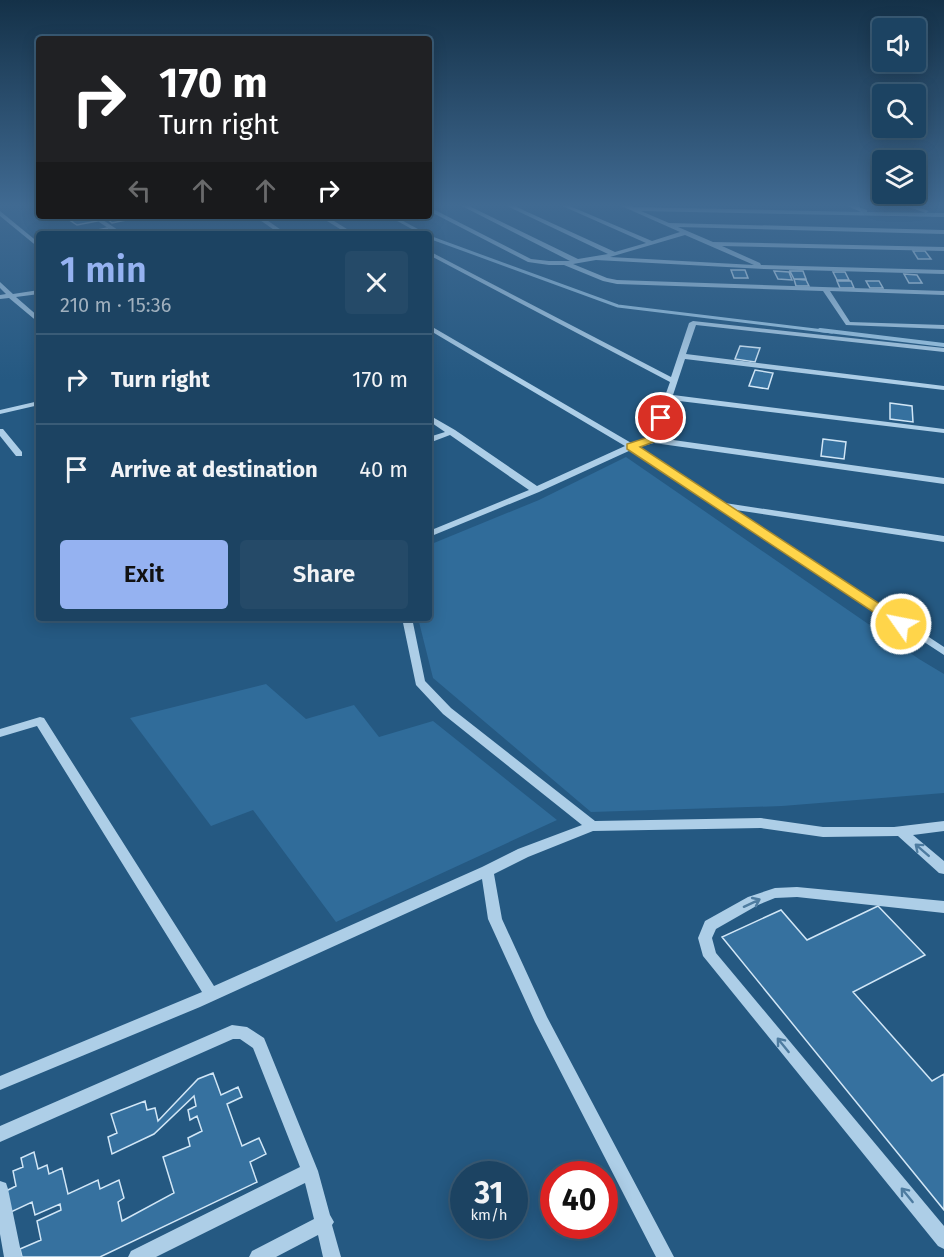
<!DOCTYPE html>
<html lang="en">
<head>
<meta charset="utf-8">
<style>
  body { margin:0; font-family:"Fira Sans",sans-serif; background:#254a68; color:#f1f3f6; height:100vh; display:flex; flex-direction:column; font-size:22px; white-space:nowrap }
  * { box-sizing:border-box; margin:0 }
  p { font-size:20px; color:#a0b0be }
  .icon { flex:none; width:33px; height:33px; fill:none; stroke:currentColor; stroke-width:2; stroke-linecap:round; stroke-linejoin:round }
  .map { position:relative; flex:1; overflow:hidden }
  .sheet { position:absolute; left:36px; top:231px; width:396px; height:390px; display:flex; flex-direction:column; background:#1c4362; border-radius:6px; box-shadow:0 3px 15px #0003,0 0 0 2px #3a5c77 }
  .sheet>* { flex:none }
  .hud { position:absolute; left:36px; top:36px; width:396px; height:183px; border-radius:6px; box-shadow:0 3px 15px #0003,0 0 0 2px #3a5c77; background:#202124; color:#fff; overflow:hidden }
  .fabs { position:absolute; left:872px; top:18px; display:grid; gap:12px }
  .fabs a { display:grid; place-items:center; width:54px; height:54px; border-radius:6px; background:#1c4362; box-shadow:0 3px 15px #0003,0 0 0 2px #3a5c77; font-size:30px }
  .speed { position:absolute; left:450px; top:1161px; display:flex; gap:12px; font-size:30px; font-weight:700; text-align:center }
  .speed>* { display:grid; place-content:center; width:78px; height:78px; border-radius:50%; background:#1c4362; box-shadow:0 3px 15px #0003,0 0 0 2px #3a5c77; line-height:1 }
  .speed small { font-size:15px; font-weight:400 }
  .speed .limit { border:9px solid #d22; background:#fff; color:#111 }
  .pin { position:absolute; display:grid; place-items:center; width:51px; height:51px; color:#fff; margin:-26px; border:3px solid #fff; border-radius:50%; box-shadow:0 2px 6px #0007 }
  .me { position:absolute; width:66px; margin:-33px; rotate:303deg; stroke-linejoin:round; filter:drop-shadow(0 0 4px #0008) }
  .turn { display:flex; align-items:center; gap:21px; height:126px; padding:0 24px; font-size:27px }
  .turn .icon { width:78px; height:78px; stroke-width:2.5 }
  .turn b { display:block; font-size:42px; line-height:51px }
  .lanes { display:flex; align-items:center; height:57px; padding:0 24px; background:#0003; justify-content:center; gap:30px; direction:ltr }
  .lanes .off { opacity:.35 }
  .round { display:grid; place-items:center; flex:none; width:63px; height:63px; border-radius:6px; background:#254a68 }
  .head { display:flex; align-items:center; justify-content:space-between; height:102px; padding:0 24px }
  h1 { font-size:36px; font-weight:600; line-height:45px; color:#95b2f1 }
  .action { display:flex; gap:12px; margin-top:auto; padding:12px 24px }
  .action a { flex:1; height:69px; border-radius:6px; background:#95b2f1; color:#111; font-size:24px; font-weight:600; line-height:69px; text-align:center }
  .action a+a { background:#254a68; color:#f1f3f6 }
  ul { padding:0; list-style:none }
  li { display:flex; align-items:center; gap:18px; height:90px; padding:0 24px; border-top:2px solid #3a5c77 }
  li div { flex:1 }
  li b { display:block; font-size:22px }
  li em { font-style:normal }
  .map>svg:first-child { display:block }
  .green { fill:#306c9a }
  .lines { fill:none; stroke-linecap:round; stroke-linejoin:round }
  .stream-far1 { stroke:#a2cbe8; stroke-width:3 }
  .stream { stroke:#a2cbe8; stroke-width:4 }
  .building { fill:#36719f; stroke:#d1e6f6; stroke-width:1.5 }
  .minor { fill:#adcee7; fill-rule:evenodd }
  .oneway { stroke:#4e7ca0 }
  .route { fill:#ffd54a; stroke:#a68a30; stroke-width:1.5 }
</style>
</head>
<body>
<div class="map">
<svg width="944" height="1257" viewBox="0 0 944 1257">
  <rect width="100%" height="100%" fill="#255982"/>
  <path class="green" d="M626,457l293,202 25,15v119l-162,13 -191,6 -158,-134 -15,-60h11v-73l110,-45z
    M266,684l40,35 48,-14 25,32 54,-16 124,99 -221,102 -83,-112 -42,16 -81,-108z"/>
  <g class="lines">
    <path class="stream-far1" d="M391,216l33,18
      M429,237l189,69 214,26"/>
    <path class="stream" d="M820,330l124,15"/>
  </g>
  <path class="building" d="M91,216l6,5 -20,4 -6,-4z
    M121,216l5,4 -14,3 -7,-6z
    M107,228l5,4 -10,2 -14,-2z
    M913,251h12l6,8h-13z
    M731,270h14l3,8h-14z
    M774,271l15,1 3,8 -14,-1z
    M790,271h13l3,8h-12z
    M833,272h12l4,8h-12z
    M904,274l13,1 5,8h-13z
    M794,279l12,1 3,6h-13z
    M837,281h14l3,7h-14z
    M866,281h13l4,7h-13z
    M740,346l20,2 -5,14 -20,-3z
    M755,370l18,3 -5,16 -19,-3z
    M890,403l22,3 1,16 -23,-3z
    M823,439l23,3 -2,17 -23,-3z
    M878,906l47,49 -72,37 79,89 12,-7v136l-222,-273 59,-27 26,30z
    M213,1073l8,22 17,-8 4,10 -15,7 15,42 17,-8 7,16 -16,8 7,20 -157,75h-78l-2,-8 21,-9 -4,-19 24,-11 -1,-6 -25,11 -3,-13 -21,10 -5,-21 10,-5 -3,-15 10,-4 -2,-9 13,-6 4,17 9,-4 2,9 13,-6 6,26 30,-14 2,9 19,-9 5,18 -6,4 4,19 52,-28 -11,-36 27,-11 -2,-8 14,-7 -5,-15 -7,4 -2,-10 8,-4 -2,-10 -40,38 -42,20 -4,-17 9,-4 -6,-19 34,-13 2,9 8,-2 3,13 40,-42z"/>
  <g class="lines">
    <path class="minor" d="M458,204h7l113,55 30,-5 -105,-50h7l105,48 31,-9 -88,-39h7l87,37 28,-9 -63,-28h7l9,3 228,5 -18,-8h7l17,6v2l77,1v4l-303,-6 28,12 275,7v4l-266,-7 35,15 231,5v4l-222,-5 38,17 1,2 183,5v4l-180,-5 -168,-9 -23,4 34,14 10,2 327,11v4l-114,-4 20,31 94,3v4l-98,-4 -23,-34 -206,-7 -14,-3 -39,-16h-15l-21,-3 -99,-51v-4l102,52 18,2h21zM685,235l69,30 -144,-8z
      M900,204h8l21,7 -3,2z
      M0,211l39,32v5l-39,-32z
      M90,216h7l27,18h-7z
      M254,216h7l26,18h-7z
      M319,216h7l29,18h-7z
      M429,251l242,126 18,-54 4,-2 251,27v4l-248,-27 -10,29 258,32v4l-259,-31 -12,36 271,34v4l-273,-33 -12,38 285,40v6l-290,-41 -15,4 86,56 219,33v6l-208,-32 208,137v8l-313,-205 -92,42 -110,45v-6l100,-41 -79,-55 -21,8v-6l16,-5 -16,-11v-6l26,15 82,56 88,-40 -196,-116v-5l204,119 17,-6 20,-56 -241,-127z
      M0,282l13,12 26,-4v4l-23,3 23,20v6l-30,-25 -9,1v-4l6,-1 -6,-6z
      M39,401v4l-39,9v-4z
      M0,429h3l19,23v4h-6l-16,-20z
      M402,618h10l13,63 26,27 144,113 166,-3 62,9h71l50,-6v10l-31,4 31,26v13l-5,-1 -41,-37 -75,1 -62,-9 -168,3 -65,26 -34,17 8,45 45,98 127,240h-18l-121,-235 -47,-103 -6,-40 -282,128 -200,83v-14l202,-84 -165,-266 -37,11v-8l40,-12 4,1 170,268 268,-119 36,-18 64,-24 -139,-111 -27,-29z
      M797,887l147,14v12l-147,-16 -22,1 -17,7 -42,24 -4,9 4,15 228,273v23l-6,-3 -235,-290 -5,-18 7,-17 43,-24 27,-9z
      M232,1025l15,2 17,11 54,133 12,44 4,7 -2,3 9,32h-18l-5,-22 -42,22h-27l3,-6 62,-32 -9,-36 -149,74h-28l3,-6 169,-84 -47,-119 -13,-9h-7l-233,103v-16z
      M0,1181l6,2 2,6 14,68h-18l-4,-23z"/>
  </g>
  <defs><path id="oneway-shaft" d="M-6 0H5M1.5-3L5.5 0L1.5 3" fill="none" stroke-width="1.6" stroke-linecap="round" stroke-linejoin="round" transform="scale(1.5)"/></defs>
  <g class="oneway">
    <use href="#oneway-shaft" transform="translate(922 850) rotate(-139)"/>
    <use href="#oneway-shaft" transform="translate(752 903) rotate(-25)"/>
    <use href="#oneway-shaft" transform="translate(783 1045) rotate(-129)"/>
    <use href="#oneway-shaft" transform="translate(907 1195) rotate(-129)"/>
  </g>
  <linearGradient id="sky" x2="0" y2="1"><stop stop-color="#143148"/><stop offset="0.54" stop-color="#406a92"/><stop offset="1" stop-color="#406a92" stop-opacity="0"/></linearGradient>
  <rect width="944" height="380" fill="url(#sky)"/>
  <path class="route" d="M661,415l5,3 -7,22 -19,7 266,174 2,3 -2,3h-10l-269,-178v-5l22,-7 7,-19z"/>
</svg>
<div class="fabs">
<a><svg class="icon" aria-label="sound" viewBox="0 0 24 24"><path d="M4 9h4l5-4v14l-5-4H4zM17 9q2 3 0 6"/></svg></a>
<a><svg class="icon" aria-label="search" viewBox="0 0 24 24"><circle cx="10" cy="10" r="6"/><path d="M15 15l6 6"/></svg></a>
<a><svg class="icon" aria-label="layers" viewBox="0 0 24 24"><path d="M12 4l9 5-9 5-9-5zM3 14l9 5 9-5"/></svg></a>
</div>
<div class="speed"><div>31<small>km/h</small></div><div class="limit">40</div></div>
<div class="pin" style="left:661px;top:418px;background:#d93025"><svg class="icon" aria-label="arrive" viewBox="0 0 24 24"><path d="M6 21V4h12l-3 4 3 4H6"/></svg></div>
<svg class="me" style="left:901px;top:624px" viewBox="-20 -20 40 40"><circle r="17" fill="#ffd54a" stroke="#fff" stroke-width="3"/><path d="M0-11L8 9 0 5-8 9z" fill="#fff"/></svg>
<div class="hud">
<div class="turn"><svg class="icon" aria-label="right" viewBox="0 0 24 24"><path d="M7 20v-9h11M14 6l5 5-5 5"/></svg><div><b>170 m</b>Turn right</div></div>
<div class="lanes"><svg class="icon off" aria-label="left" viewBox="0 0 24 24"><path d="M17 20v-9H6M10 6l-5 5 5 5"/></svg><svg class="icon off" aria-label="ahead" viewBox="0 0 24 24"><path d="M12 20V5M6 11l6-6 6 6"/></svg><svg class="icon off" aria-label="ahead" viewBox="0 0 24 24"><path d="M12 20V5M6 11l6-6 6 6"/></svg><svg class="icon" aria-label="right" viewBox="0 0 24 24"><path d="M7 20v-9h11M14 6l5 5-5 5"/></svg></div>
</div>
<section class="sheet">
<div class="head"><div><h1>1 min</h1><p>210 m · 15:36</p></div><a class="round"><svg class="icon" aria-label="close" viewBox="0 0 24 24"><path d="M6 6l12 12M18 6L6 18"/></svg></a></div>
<ul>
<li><svg class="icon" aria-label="right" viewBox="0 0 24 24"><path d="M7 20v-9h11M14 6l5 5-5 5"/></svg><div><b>Turn right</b></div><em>170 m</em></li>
<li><svg class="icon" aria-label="arrive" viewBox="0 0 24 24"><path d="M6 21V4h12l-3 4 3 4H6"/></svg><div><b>Arrive at destination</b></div><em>40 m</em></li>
</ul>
<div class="action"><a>Exit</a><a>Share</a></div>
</section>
</div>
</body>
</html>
